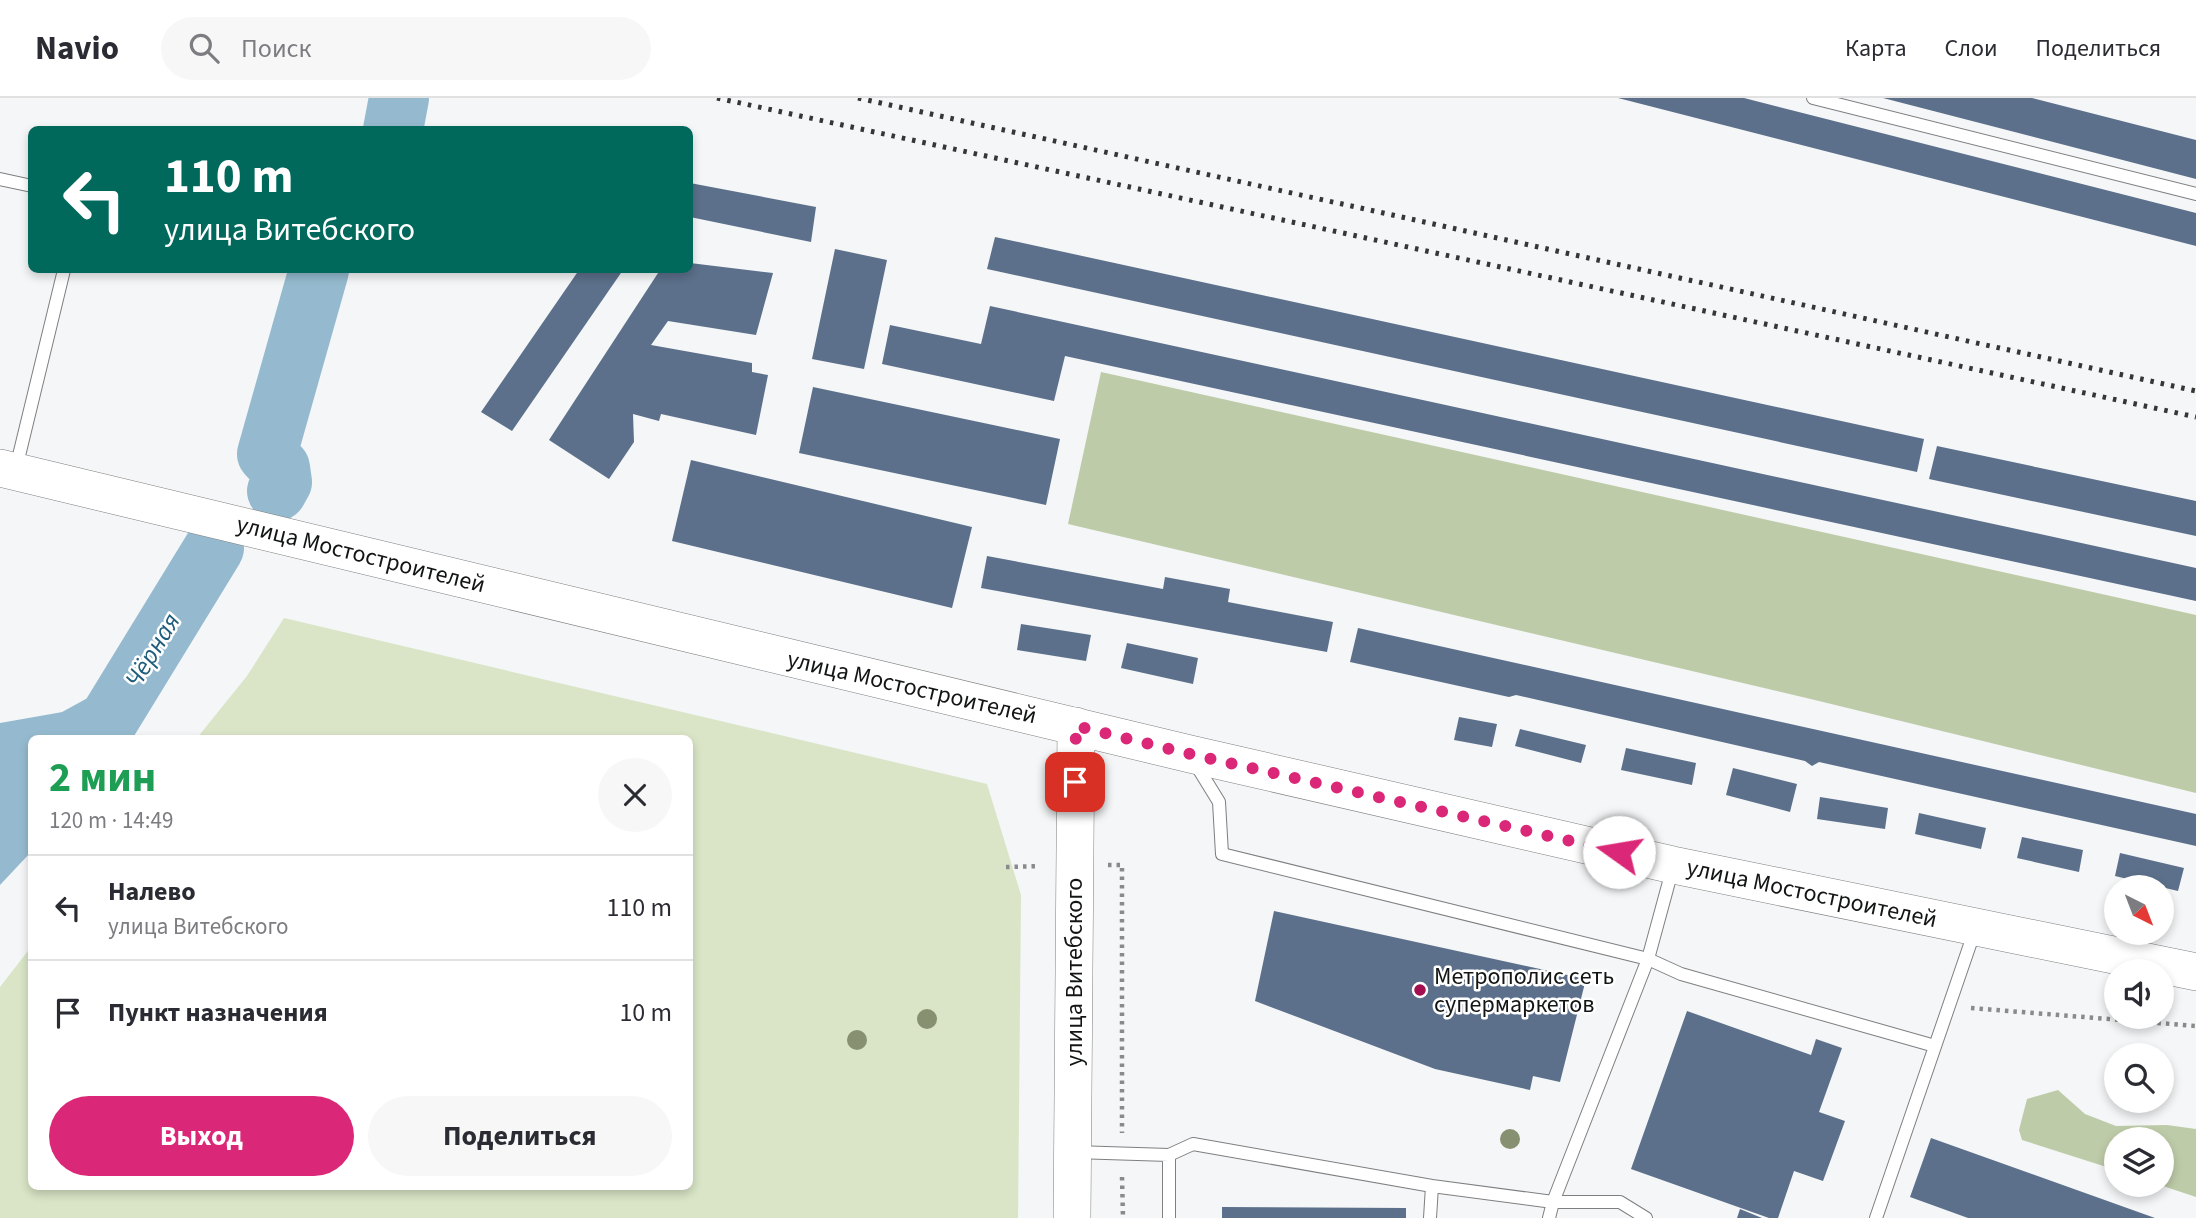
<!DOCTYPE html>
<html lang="ru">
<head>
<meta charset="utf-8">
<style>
  body { margin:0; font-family:"Source Sans 3",sans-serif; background:#f7f7f7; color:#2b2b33; height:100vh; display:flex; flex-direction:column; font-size:26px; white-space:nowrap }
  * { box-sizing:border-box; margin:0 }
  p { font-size:23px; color:#7c7c81 }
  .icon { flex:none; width:38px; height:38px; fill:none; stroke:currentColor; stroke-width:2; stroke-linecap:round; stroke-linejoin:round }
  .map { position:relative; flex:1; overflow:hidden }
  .sheet { position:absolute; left:28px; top:637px; width:665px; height:455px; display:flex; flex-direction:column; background:#fff; border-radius:10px; box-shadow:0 4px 10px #0003 }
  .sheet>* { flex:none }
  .hud { position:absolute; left:28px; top:28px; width:665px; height:147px; border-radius:10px; box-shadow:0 4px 10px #0003; background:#00695c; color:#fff; overflow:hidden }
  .needle { width:46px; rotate:138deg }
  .buttons { position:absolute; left:2104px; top:777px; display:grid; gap:14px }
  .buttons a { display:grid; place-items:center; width:70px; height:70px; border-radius:50%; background:#fff; box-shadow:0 4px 10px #0003; font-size:35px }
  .pin { position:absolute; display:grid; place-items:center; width:60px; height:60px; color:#fff; margin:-30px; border-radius:14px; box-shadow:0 4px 10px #0006 }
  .me { position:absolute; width:77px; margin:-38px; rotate:283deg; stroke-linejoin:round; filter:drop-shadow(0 0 5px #0008) }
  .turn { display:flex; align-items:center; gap:24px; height:147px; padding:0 21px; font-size:32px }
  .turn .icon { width:91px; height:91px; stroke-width:2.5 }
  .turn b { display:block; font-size:49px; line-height:60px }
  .round { display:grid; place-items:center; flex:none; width:74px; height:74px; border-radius:37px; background:#f7f7f7 }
  .overview { display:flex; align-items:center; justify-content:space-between; height:119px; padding:0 21px }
  h1 { font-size:42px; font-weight:700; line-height:52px; color:#1e9e55 }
  .primary-button { display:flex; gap:14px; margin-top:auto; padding:14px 21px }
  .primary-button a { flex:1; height:80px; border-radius:42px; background:#db2777; color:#fff; font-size:28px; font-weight:700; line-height:80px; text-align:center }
  .primary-button a+a { background:#f7f7f7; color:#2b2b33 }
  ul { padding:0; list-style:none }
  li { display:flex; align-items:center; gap:21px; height:105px; padding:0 21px; border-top:2px solid #e1e1e2 }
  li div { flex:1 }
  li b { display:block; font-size:26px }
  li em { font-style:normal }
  header { display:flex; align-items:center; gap:42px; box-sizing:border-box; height:98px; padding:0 35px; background:#fff; border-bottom:2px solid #e1e1e2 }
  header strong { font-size:33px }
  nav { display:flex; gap:38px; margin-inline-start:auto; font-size:24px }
  .search { width:490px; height:63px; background:#f7f7f7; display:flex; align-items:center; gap:18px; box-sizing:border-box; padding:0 24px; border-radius:38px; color:#7c7c81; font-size:26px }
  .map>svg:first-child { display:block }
  .green { fill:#d9e5c6 }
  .forest { fill:#becba8 }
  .water { fill:#95bacf }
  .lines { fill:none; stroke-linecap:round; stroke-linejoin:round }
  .river { stroke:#95bacf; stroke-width:60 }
  .building { fill:#5c708b }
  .lane-casing { stroke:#7e7f81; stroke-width:14 }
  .secondary-casing { stroke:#7e7f81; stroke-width:38 }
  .path { stroke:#898b8b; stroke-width:4.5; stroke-dasharray:3.5 5; stroke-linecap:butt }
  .lane { stroke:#fff; stroke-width:12 }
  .secondary { stroke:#fff; stroke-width:37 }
  .rail { stroke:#353636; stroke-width:5; stroke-dasharray:3.5 7; stroke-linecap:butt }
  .tree { fill:#879070 }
  .route { stroke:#db2777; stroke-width:12; stroke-dasharray:0 21.6 }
  .poi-dot { fill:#a30e4e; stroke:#fff; stroke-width:2.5 }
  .labels { text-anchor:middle; stroke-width:5; stroke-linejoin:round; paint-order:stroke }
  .street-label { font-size:24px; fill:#131414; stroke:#fff }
  .poi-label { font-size:24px; fill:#131414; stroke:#fff; text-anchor:start }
  .water-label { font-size:26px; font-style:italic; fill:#1f5d7c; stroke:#fff }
</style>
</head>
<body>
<header>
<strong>Navio</strong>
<div class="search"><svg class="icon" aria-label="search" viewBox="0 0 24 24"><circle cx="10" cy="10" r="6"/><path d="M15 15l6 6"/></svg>Поиск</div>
<nav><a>Карта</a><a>Слои</a><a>Поделиться</a></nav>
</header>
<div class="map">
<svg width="2196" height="1120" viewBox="0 0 2196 1120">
  <rect width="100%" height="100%" fill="#f4f6f7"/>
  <path class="green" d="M284,520l703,166 34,111 -3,323h-1018v-231l31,-40 1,239h658v-448h-493l50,-62z"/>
  <path class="forest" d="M1101,274l1095,243v178l-377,-92 -751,-177z
    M2058,992l27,24 31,12 51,-1 29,4v68l-36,-12h1v-46h-45v31l-94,-30 -3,-10 8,-31z"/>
  <path class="water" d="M91,609l13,31h-72l-1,114 -31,33v-162z"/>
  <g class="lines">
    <path class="river" d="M393,32l6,-32
      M277,393l5,-9 -2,-14 -13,-14 52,-184
      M77,640l31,-17 106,-173"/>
  </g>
  <path class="building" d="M1618,0h126l452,115v33z
    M1883,0h149l164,42v39z
    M690,85l126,24 -5,35 -121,-25z
    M995,139l929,202 -7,33 -930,-203z
    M835,151l52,11 -23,109 -52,-10z
    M690,165l83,10 -17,62 -88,-14 -17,24 101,18v9l16,3 -12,60 -95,-21 -2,7 -26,-7 1,28 -25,37 -60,-39 111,-170h30z
    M579,172h44l-111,161 -31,-19z
    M990,208l1206,262v33l-1131,-245 -11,45 -172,-37 8,-39 91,19z
    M813,289l247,52 -14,66 -247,-52z
    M1937,348l259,55v35l-267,-57z
    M691,362l281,67 -20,81 -280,-67z
    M987,458l176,33 2,-12 65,12 -2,13 105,20 -6,30 -346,-64z
    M1021,526l70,11 -5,26 -69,-11z
    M1358,530l838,186v32l-377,-84 -7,4 -7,-5 -289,-66 -7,2 -159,-35z
    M1127,545l71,15 -5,26 -72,-16z
    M1459,619l38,7 -5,23 -38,-7z
    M1520,631l66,16 -5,18 -66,-17z
    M1626,650l70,15 -4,22 -71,-15z
    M1733,670l64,16 -7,28 -64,-17z
    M1820,699l68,11 -3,21 -68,-10z
    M1919,715l67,15 -5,21 -66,-15z
    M2022,739l61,13 -4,22 -62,-14z
    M2120,755l64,15 -6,23 -63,-15z
    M1274,813l312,68 -26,103 -27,-6 -3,14 -95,-21 -180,-68z
    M1687,913l124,44 5,-16 26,9 -23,64 26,9 -22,60 -29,-10 -16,47h-9l-138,-49z
    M1931,1040l224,80h-187l-58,-21z
    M1222,1109l184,1v10h-184z
    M1740,1111l22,9h-25z"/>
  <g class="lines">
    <g class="lane-casing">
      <path id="lane" d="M1813,0l383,96
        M0,81l32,7
        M16,370l48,-198
        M1195,665l24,39 3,52 426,105 33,15 254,72
        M1074,1054l95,3
        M1169,1120v-63l24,-11 239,42 121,16 -4,16
        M1430,1120l2,-32
        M1646,1120l-26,-16h-67l95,-243 25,-92
        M1876,1120l99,-288"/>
    </g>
    <g class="secondary-casing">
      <path id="secondary" d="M0,370l1190,286 483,111 523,107
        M1072,1120l4,-492"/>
    </g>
    <path class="path" d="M1108,767h14v268
      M1006,769l34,-1
      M1971,910l225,18
      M1122,1079l1,41"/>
    <use href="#lane" class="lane"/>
    <use href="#secondary" class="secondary"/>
    <path class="rail" d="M717,0l1479,319
      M858,0l1338,293"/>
  </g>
  <g class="tree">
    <circle cx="927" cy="921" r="10"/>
    <circle cx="857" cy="942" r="10"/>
    <circle cx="1510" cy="1041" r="10"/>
  </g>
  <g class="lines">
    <path class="route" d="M1075,684l1,-56 114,28 429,98"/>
  </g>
  <circle class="poi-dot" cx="1420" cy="892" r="7"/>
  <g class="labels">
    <g class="street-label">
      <text transform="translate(361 456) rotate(14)" y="8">улица Мостостроителей</text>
      <text transform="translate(912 589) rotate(13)" y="8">улица Мостостроителей</text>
      <text transform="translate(1812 795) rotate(12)" y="8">улица Мостостроителей</text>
      <text transform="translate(1074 874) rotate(-90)" y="8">улица Витебского</text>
    </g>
    <g class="poi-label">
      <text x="1434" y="886">Метрополис cеть<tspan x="1434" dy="28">супермаркетов</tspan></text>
    </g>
    <g class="water-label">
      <text transform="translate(152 552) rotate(-59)" y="9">Чёрная</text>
    </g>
  </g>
</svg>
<div class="buttons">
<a><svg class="needle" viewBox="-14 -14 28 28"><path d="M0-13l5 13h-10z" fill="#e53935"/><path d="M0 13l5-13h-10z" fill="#7c7c81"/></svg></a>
<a><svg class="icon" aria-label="sound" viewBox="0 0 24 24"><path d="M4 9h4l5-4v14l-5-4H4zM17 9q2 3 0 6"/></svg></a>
<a><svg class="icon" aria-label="search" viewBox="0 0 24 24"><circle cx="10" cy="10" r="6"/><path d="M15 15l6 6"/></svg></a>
<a><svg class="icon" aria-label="layers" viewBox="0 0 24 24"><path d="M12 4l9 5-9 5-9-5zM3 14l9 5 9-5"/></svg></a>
</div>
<div class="pin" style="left:1075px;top:684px;background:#d93025"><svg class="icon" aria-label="arrive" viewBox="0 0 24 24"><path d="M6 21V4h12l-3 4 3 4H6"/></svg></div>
<svg class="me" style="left:1619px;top:754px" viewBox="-20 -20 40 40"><circle r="19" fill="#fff"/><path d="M0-13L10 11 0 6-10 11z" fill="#db2777"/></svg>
<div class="hud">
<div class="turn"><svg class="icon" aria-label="left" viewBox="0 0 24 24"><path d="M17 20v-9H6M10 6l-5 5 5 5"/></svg><div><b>110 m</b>улица Витебского</div></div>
</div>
<section class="sheet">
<div class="overview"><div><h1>2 мин</h1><p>120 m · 14:49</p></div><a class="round"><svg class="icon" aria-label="close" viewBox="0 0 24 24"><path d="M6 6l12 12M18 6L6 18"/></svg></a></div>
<ul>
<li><svg class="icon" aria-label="left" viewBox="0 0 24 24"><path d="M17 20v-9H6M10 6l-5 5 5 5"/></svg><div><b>Налево</b><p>улица Витебского</p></div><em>110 m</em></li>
<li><svg class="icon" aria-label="arrive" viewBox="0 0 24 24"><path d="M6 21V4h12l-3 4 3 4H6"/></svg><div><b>Пункт назначения</b></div><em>10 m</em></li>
</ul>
<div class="primary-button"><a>Выход</a><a>Поделиться</a></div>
</section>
</div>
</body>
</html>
